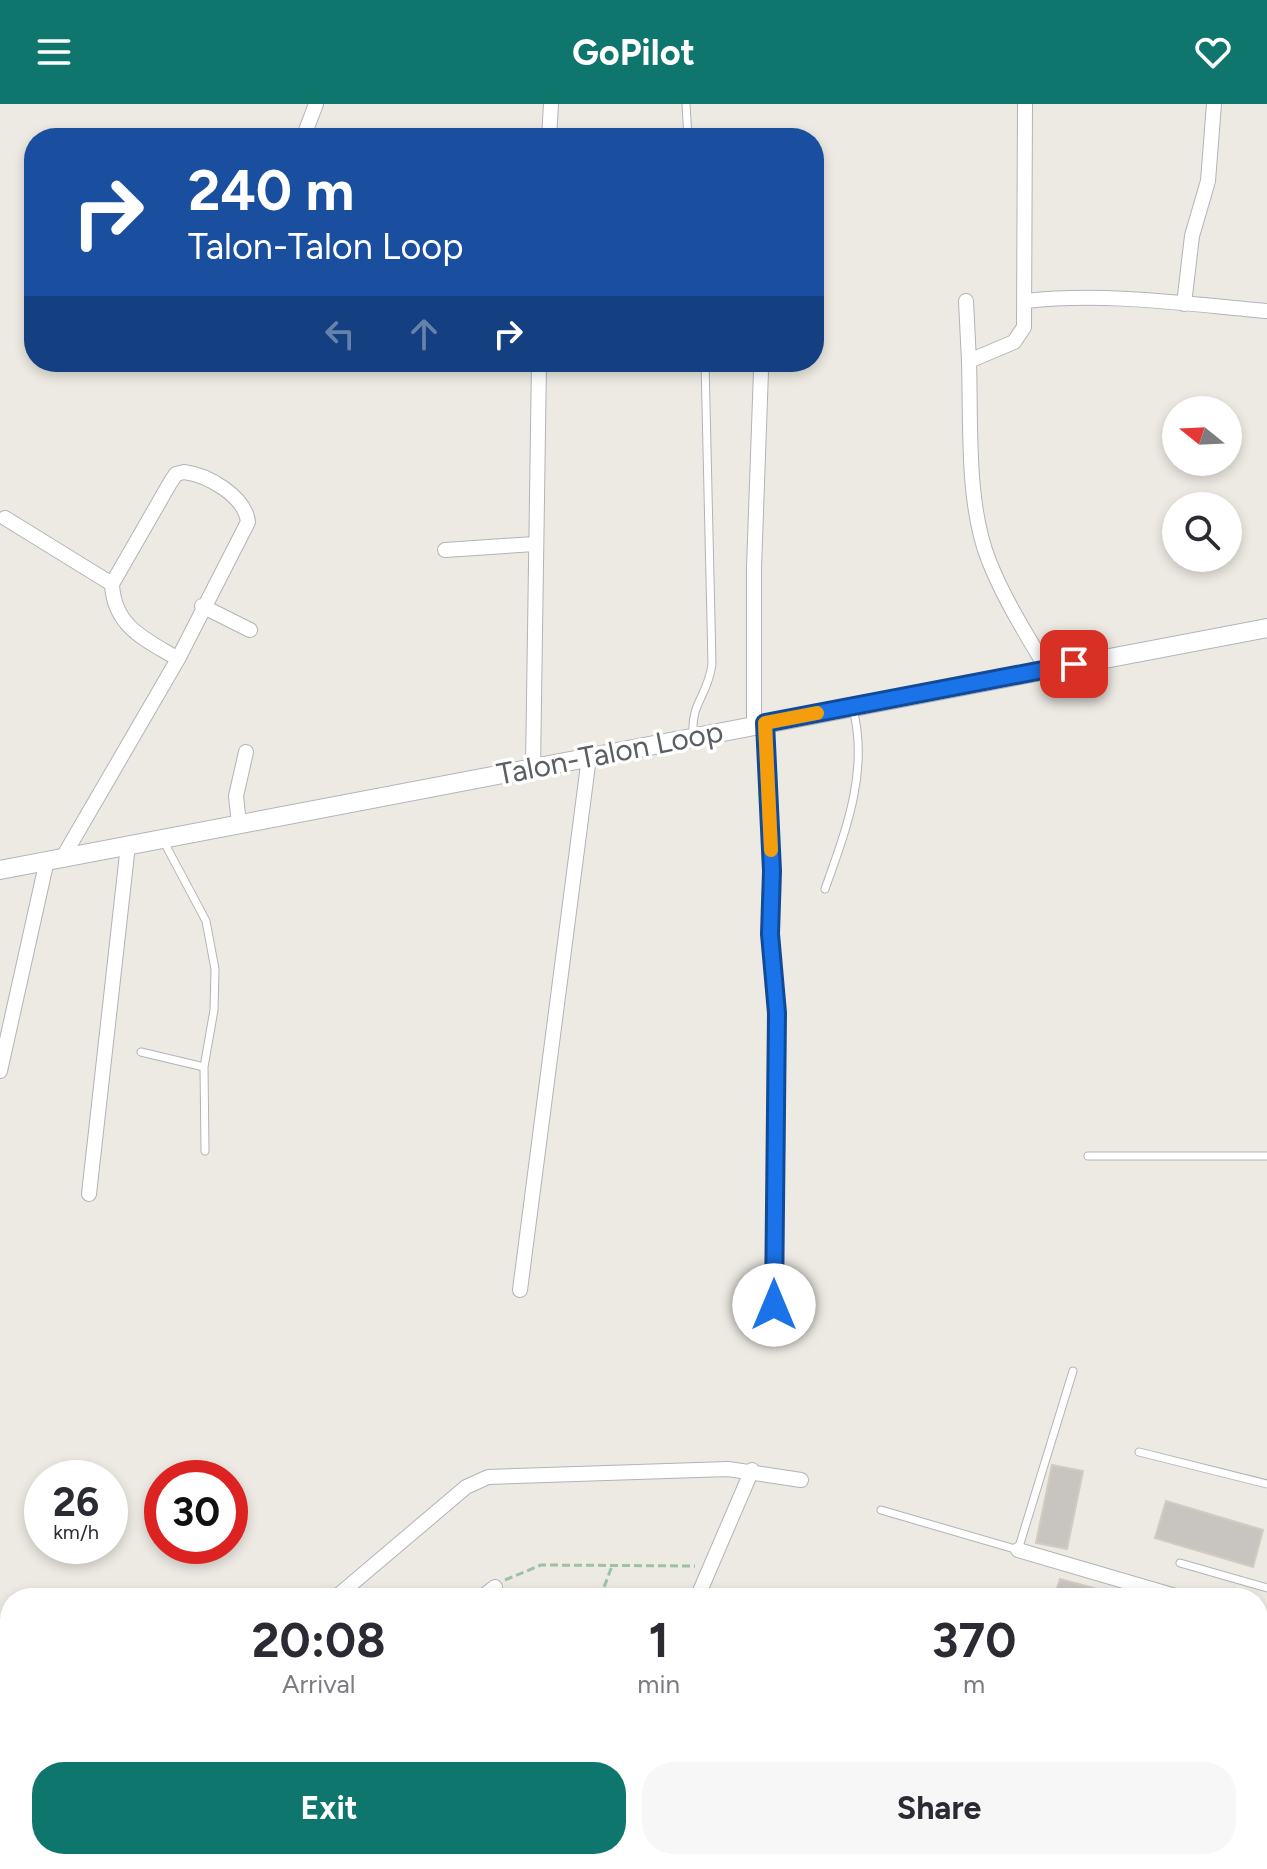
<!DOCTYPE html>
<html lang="en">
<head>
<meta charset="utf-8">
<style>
  body { margin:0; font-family:Figtree,sans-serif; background:#f7f7f7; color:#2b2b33; height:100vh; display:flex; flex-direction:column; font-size:30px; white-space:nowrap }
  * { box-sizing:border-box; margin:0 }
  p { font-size:26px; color:#7c7c81 }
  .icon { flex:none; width:44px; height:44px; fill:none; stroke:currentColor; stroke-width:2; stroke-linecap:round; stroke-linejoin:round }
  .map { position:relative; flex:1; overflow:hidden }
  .sheet { position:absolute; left:0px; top:1484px; width:1268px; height:282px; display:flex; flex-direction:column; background:#fff; border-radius:32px 32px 0 0; box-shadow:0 4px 12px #0003 }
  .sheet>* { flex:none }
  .banner { position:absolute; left:24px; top:24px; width:800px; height:244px; border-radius:32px; box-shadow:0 4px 12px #0003; background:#1a4fa0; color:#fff; overflow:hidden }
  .needle { width:52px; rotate:288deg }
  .tools { position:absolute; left:1162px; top:292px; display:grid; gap:16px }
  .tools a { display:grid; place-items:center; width:80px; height:80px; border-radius:50%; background:#fff; box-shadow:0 4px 12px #0003; font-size:40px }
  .speed { position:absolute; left:24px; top:1356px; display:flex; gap:16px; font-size:40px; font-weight:700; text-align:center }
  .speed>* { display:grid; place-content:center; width:104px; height:104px; border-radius:50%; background:#fff; box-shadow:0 4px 12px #0003; line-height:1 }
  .speed small { font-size:20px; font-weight:400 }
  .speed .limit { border:12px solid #d22; background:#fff; color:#111 }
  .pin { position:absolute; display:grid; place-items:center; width:68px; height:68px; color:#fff; margin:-34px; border-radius:16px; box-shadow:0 4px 12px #0006 }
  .me { position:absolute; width:88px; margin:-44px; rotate:0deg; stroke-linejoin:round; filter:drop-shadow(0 0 6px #0008) }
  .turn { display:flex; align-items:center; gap:28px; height:168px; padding:0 32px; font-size:36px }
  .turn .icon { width:104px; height:104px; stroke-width:2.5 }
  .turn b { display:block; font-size:56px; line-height:68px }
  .lanes { display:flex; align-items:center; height:76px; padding:0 32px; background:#0003; justify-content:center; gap:40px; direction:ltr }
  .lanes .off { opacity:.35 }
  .eta { display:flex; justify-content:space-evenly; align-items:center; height:136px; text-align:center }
  .eta b { font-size:48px; font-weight:700; line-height:56px }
  .cta { display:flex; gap:16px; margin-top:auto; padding:16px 32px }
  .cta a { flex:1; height:92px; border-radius:32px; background:#0f766e; color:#fff; font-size:32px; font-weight:700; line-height:92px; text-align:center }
  .cta a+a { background:#f7f7f7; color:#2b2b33 }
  header { display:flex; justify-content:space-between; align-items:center; height:104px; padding:0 32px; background:#0f766e; color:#fff; font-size:36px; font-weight:700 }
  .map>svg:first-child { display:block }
  .building { fill:#c8c5c0; stroke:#d1cbc2; stroke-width:2 }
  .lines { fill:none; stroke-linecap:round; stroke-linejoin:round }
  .service-casing { stroke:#b1b4b7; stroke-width:9 }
  .minor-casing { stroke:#b1b4b7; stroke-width:16 }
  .tertiary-casing { stroke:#b1b4b7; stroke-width:20 }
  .secondary-casing { stroke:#b2b6b9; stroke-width:22 }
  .path { stroke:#9cc2a4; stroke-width:3; stroke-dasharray:8 4; stroke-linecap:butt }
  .service { stroke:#fff; stroke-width:7 }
  .minor { stroke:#fff; stroke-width:14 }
  .tertiary { stroke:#fff; stroke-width:18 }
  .secondary { stroke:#fff; stroke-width:20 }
  .route-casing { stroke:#114b97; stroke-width:20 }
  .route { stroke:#1a73e8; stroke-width:14 }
  .slow { stroke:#f59e0b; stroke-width:14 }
  .labels { text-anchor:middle; stroke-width:7; stroke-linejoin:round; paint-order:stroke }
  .street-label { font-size:30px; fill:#5b5f62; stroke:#fff }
</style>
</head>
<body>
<header><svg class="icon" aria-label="menu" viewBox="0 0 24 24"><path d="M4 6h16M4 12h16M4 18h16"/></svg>GoPilot<svg class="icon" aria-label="heart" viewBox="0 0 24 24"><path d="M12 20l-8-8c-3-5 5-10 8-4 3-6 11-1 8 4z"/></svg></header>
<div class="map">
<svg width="1267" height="1765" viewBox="0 0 1267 1765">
  <rect width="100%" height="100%" fill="#edeae3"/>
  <path class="building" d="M1052,1361l31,6 -16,78 -31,-6z
    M1166,1397l97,29 -10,37 -98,-29z
    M1060,1475l55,15 -1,4h-60z"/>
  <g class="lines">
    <g class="service-casing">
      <path id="service" d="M686,0l2,34
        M693,630c-2,-32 15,-38 19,-70l-7,-302
        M164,738l42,79 9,48 -1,41 -10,57 1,84
        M825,785c21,-59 44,-118 28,-180
        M141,948l63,15
        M1088,1052h179
        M1139,1348l128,32
        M881,1406l137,40 55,-179
        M1180,1459l87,25
        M851,1765l4,-9"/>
    </g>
    <g class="minor-casing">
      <path id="minor" d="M1025,0l-1,223 -10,15 -45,19c2,62 -3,143 20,200 15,38 37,73 58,108
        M303,34l13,-34
        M549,34l2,-34
        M966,197l3,60
        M1026,197c81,-9 160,3 241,10
        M1184,200l8,-68 16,-55 6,-77
        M5,414l107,66
        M445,446l89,-6
        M202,502l48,24
        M765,619l7,148 -2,63 7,79 -3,292
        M754,621v-157l7,-197
        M533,664l6,-406
        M239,720l-3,-28 10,-44
        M63,753l115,-198c-33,-20 -64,-32 -66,-75l58,-101 6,-9 8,-2c24,3 61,24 64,50l-70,137
        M0,967l47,-211
        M89,1090l39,-349
        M520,1186l69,-533
        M1018,1446l164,48
        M335,1494l131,-111 22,-10 240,-8 73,11
        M481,1494l14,-11
        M697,1494l55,-128
        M1258,1516l9,3
        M0,1745l10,2
        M37,1756l18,9
        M332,1765l1,-9
        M585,1765l4,-9"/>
    </g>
    <g class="tertiary-casing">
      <path id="tertiary" d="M0,766l1267,-242"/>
    </g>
    <g class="secondary-casing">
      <path id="secondary" d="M1258,1664l9,-30
        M1232,1765l3,-9"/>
    </g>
    <path class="path" d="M505,1476l36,-15 154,1
      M600,1494l12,-32"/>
    <use href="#service" class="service"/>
    <use href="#minor" class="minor"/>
    <use href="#tertiary" class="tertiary"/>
    <use href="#secondary" class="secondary"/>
  </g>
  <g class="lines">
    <g class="route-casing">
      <path id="route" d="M774,1201l3,-292 -7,-79 2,-63 -7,-148 309,-59"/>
    </g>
    <use href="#route" class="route"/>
    <path class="slow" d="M771,746l-6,-127 52,-10"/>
  </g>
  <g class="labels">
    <g class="street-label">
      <text transform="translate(610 649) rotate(-11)" y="10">Talon-Talon Loop</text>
    </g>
  </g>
</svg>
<div class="tools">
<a><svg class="needle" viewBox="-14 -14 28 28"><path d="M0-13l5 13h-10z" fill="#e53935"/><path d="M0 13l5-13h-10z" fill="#7c7c81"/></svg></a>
<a><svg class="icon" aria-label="search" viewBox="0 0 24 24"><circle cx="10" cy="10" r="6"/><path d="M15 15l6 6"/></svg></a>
</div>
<div class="speed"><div>26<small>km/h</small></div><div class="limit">30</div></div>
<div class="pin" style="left:1074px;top:560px;background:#d93025"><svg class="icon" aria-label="arrive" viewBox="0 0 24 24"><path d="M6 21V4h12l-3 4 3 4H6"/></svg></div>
<svg class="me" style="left:774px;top:1201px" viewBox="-20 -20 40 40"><circle r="19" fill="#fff"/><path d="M0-13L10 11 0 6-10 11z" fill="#1a73e8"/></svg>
<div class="banner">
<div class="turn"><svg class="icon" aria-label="right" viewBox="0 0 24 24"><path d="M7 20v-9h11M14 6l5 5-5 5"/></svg><div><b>240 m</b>Talon-Talon Loop</div></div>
<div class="lanes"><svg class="icon off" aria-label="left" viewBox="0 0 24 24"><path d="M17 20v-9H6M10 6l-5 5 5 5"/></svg><svg class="icon off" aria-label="ahead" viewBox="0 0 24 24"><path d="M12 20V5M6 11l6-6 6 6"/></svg><svg class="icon" aria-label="right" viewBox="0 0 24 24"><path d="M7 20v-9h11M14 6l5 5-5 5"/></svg></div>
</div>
<section class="sheet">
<div class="eta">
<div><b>20:08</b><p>Arrival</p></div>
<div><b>1</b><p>min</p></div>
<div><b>370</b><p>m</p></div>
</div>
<div class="cta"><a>Exit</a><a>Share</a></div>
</section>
</div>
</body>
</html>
